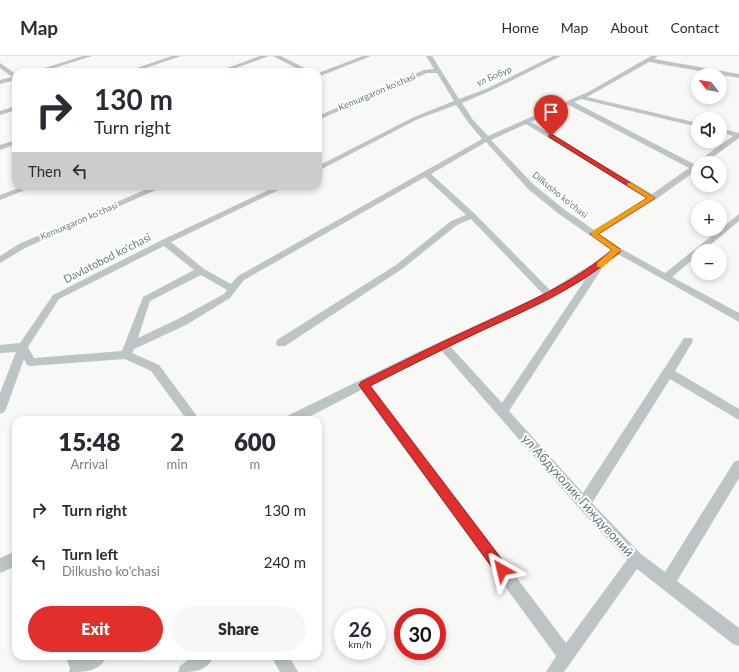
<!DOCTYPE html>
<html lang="en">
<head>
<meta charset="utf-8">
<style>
  body { margin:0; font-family:Lato,sans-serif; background:#f7f7f7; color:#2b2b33; height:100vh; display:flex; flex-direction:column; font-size:15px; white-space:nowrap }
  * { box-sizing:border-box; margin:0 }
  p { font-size:13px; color:#7c7c81 }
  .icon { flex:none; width:22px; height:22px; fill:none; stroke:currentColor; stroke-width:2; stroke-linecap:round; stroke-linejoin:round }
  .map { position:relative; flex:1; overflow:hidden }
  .drawer { position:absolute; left:12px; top:360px; width:310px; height:244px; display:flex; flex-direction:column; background:#fff; border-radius:12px; box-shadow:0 2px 6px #0003 }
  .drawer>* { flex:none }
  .banner { position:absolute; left:12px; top:12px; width:310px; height:122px; border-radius:12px; box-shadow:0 2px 6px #0003; background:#fff; color:#2b2b33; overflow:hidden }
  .needle { width:26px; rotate:301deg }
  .tools { position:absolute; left:691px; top:12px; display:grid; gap:8px }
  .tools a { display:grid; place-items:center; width:36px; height:36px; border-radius:50%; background:#fff; box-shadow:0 2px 6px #0003; font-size:20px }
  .speed { position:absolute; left:334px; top:552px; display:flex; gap:8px; font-size:20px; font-weight:700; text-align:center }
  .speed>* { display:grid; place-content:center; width:52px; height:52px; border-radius:50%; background:#fff; box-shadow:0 2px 6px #0003; line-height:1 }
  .speed small { font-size:10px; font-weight:400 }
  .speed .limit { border:6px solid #d22; background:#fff; color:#111 }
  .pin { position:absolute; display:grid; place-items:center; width:34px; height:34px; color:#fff; margin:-41px -17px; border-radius:50% 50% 50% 0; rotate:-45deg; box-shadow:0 0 4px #0007 }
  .pin .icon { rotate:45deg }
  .me { position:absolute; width:44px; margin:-22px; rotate:323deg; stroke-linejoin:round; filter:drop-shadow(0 0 3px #0008) }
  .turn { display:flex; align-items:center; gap:14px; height:84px; padding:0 16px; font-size:18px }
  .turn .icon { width:52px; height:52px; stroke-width:2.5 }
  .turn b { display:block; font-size:28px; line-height:34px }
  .then { display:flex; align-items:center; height:38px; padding:0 16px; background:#0003; gap:8px; font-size:15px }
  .eta { display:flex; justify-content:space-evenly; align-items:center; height:68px; text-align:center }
  .eta b { font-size:24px; font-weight:800; line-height:28px }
  .button { display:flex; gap:8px; margin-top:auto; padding:8px 16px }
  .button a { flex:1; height:46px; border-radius:24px; background:#e32f2b; color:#fff; font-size:16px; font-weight:800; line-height:46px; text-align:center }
  .button a+a { background:#f7f7f7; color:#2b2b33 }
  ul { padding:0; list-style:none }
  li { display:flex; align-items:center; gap:12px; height:52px; padding:0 16px }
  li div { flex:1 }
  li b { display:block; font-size:15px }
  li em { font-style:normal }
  header { display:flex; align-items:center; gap:24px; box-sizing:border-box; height:56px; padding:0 20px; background:#fff; border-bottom:1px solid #e1e1e2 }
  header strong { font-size:19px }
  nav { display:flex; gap:22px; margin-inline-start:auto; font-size:14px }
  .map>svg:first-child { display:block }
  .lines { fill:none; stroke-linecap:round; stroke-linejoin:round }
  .minor { fill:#bcc4c6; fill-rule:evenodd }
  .route { fill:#e32f2b; stroke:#941f1c }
  .slow { fill:#f59e0b }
  .labels { text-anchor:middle; stroke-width:4; stroke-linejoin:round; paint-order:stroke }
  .far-street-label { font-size:9px; fill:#637a81; stroke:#fff }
  .street-label { font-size:11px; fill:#637a81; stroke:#fff }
  .near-street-label { font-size:13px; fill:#637a81; stroke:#fff }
</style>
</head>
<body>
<header>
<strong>Map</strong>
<nav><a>Home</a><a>Map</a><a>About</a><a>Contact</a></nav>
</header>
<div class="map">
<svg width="739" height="616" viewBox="0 0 739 616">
  <rect width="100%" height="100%" fill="#f8f8f6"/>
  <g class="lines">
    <path class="minor" d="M83,0h9l-51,16h-9z
      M172,0h9l-47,16h-9z
      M260,0h9l-44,16h-9z
      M273,0h8l31,16h-8z
      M363,0h8l-53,21v-4z
      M426,0h6l27,43 27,-10 67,-33h8l-71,35 -28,12 11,17 15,16 102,-45 61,-35h7l-4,3 85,15v4l-90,-16 -62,35 111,26v4l-117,-28 -7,3 120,62 39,-28 -13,-4v-4l19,5v5l-34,25h-7v6l-43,31 -55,34 20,14 45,25 74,-59v7l-36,30h-5v4l-26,22 67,36v9l-121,-68 -16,13 -1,3 -92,141 74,82 101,-155h8l1,3 -18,30 64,38v11l-69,-41 -78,124 49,51 24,18 69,-110 5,-2v18l-62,103 62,47v18l-6,-2 -96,-75 -73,103h-18l10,-16 -195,-266 -58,30h-18l2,-4 137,-67 119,-55 -72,-75 -14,6 -55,44 -117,77h-8l-1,-3 1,-3 119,-75 55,-44 15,-6 -41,-38 -181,103 -14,18 -44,27 -52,24 -2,4 27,12 41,55h-13l-36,-49 -26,-12 -94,7 -4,-1 -3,-6 -18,50 -2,3 -4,2v-21l16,-41 -16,1v-8l20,-2 33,-48 109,-55 115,-54h10l-116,56 33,27 27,15 7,-8 244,-137 -14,-17 -12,-17 -38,14 -100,52v-5l96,-49 40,-16 -17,-28h-10l-109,47v-4l106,-46 10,-1zM569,49l120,63 -37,26 -121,-72zM526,68l120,74 -52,32 -29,-20 -31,-25 -43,-45zM486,86l42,47 31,25 52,36 -19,14 -42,26 -75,-76 -44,-40zM164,190l30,24 -51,27 -21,54 -88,7 -6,-11 31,-48zM201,219l26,15 -3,4 -46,25 -40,19 12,-37zM587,221l-85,126 -52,-57 103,-48zM441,294l138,158 48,52 -61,83 -195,-258z
      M0,7l16,11v6l-16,4v-4l12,-3 -12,-9z
      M16,50v4l-16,5v-4z
      M16,84v4l-16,6v-5z
      M24,130h11l-35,14v-5z
      M154,130h11l-140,62 -25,15v-7l19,-12z
      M16,495v15l-16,7v-15z
      M65,600h17l1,2 2,-2h22c-7,16 -23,16 -38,16l1,-4z
      M193,600h21c-7,16 -20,16 -36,16l2,-6z
      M271,600h18l9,16h-18z"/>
  </g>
  <path class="route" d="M549,79h4l102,63 -57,36 22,15v3c-41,35 -89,56 -137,78 -38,18 -76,37 -113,56l136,179 2,5 -2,4 -4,2 -5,-2 -138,-189 2,-3c38,-19 76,-38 116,-56 47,-22 95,-42 135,-76l-22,-16 57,-36 -98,-61z"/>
  <path class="slow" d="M627,127h4l24,15 -57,36 23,16 -18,17h-6v-4l15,-13 -21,-15v-3l56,-34 -20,-13z"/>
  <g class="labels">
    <g class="far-street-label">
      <text transform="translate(494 20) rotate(-23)" y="3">ул Бобур</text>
      <text transform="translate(377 36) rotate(-23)" y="3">Kemuxgaron ko'chasi</text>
      <text transform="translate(560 139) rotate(39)" y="3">Dilkusho ko'chasi</text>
      <text transform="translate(79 165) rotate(-23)" y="3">Kemuxgaron ko'chasi</text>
    </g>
    <g class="street-label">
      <text transform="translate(107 202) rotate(-27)" y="4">Davlatobod ko'chasi</text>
    </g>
    <g class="near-street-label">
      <text transform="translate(578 439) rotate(48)" y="5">ул Абдухолик Гиждувоний</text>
    </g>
  </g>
</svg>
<div class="tools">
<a><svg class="needle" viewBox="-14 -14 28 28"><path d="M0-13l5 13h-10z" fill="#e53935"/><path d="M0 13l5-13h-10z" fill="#7c7c81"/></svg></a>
<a><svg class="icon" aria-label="sound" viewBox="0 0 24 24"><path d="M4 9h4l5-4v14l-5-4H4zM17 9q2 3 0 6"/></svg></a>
<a><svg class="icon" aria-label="search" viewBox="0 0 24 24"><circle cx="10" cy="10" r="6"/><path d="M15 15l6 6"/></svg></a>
<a>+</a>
<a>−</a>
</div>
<div class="speed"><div>26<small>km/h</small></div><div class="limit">30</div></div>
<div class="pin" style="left:551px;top:80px;background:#d93025"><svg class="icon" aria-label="arrive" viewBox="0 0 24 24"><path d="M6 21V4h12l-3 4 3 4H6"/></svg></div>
<svg class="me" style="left:502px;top:514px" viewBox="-20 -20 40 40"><path d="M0-17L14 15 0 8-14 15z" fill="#e32f2b" stroke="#fff" stroke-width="4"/></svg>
<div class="banner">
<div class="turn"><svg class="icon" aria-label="right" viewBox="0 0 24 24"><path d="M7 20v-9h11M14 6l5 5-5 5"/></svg><div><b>130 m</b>Turn right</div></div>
<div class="then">Then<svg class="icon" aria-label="left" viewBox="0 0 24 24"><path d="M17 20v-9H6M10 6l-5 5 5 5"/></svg></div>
</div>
<section class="drawer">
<div class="eta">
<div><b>15:48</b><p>Arrival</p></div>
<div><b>2</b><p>min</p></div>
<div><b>600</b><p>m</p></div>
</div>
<ul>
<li><svg class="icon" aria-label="right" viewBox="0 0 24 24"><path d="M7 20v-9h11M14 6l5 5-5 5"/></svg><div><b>Turn right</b></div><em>130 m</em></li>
<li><svg class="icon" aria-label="left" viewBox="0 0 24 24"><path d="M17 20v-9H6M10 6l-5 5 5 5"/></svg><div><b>Turn left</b><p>Dilkusho ko'chasi</p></div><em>240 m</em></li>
</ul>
<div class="button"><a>Exit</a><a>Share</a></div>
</section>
</div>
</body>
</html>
